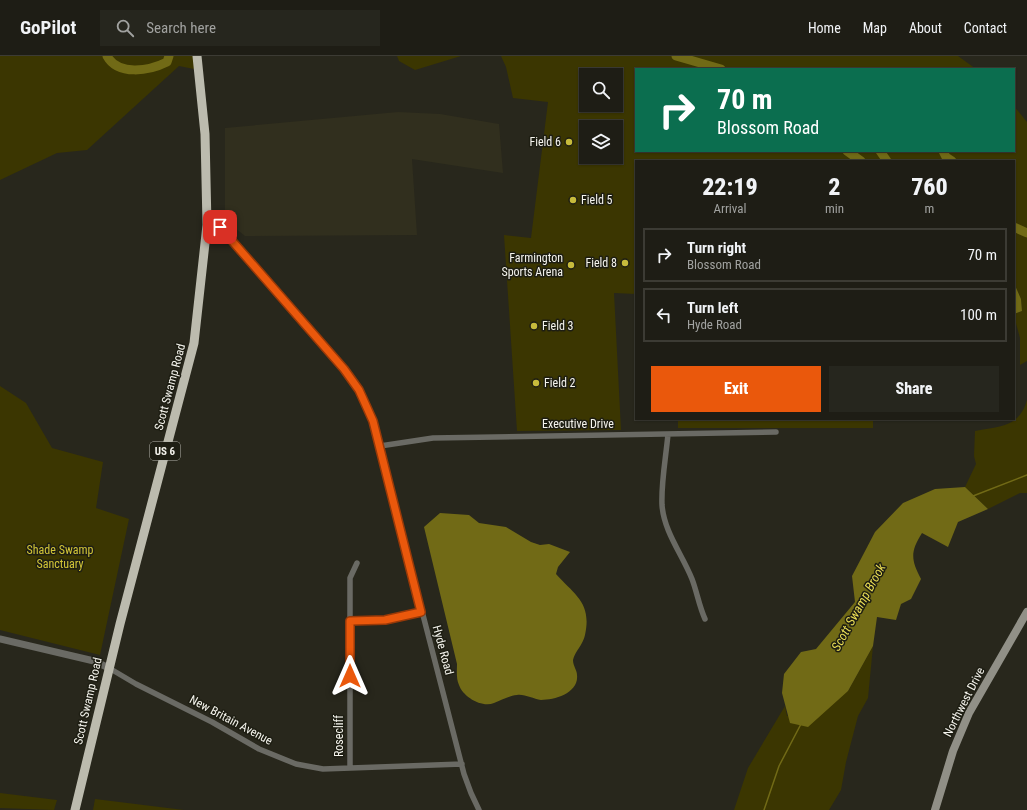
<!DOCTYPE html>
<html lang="en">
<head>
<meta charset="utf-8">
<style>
  body { margin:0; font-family:"Roboto Condensed",sans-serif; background:#26261e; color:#f1f3f6; height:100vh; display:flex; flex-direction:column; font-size:15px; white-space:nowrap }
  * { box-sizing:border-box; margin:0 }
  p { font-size:13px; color:#a1a2a0 }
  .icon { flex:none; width:22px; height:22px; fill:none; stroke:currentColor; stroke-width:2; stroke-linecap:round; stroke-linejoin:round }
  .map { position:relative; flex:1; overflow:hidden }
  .drawer { position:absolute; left:635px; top:104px; width:380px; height:260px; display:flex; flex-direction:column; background:#1e1d15; border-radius:0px; box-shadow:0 1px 3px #0004,0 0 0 1px #3c3b34 }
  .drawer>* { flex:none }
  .banner { position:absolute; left:635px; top:12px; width:380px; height:84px; border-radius:0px; box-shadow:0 1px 3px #0004,0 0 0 1px #3c3b34; background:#0b6e4f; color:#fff; overflow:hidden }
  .tools { position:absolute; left:579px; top:12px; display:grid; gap:8px }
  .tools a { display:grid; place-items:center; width:44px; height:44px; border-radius:0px; background:#1e1d15; box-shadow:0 1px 3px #0004,0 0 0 1px #3c3b34; font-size:20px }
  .pin { position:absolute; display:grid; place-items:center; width:34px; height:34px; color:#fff; margin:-17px; border-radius:8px; box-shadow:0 2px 6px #0006 }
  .me { position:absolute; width:44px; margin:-22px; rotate:0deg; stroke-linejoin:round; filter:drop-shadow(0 0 3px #0008) }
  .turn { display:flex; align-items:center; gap:14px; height:84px; padding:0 16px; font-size:18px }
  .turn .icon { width:52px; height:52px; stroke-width:2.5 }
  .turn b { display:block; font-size:28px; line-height:34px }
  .eta { display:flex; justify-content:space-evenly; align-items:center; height:68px; text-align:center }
  .eta b { font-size:24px; font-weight:800; line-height:28px }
  .action { display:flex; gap:8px; margin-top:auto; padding:8px 16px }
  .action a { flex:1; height:46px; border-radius:0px; background:#ea580c; color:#fff; font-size:16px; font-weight:800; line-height:46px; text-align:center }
  .action a+a { background:#26261e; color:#f1f3f6 }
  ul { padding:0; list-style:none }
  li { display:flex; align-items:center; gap:12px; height:54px; margin:0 8px 6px; padding:0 8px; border:2px solid #3c3b34; border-radius:0px }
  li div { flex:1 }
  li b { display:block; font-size:15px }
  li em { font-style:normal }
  header { display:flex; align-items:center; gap:24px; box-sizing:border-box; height:56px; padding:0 20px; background:#1e1d15; border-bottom:1px solid #3c3b34 }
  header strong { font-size:19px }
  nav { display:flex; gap:22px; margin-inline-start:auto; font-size:14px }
  .search { width:280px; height:36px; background:#26261e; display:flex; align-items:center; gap:10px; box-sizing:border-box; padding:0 14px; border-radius:0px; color:#a1a2a0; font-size:15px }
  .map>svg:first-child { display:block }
  .built { fill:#312f1e }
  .green { fill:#3b3601; fill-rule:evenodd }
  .water { fill:#716a16 }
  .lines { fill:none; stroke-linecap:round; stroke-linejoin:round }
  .stream { stroke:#716a16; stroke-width:1.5 }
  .river { stroke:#716a16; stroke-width:9 }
  .minor { stroke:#6a6a64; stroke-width:5.5 }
  .tertiary { stroke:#6a6a64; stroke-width:7 }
  .secondary { stroke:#919087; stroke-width:8 }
  .trunk { stroke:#bcbbae; stroke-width:9 }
  .route-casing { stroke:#983908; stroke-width:10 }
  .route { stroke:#ea580c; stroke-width:7 }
  .poi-dot { fill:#c7bb3c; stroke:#1e1e13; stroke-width:1.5 }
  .labels { text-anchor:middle; stroke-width:3; stroke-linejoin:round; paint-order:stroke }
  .shield { fill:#1e1e13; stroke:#b4b4ac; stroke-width:1 }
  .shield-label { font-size:11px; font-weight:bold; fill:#f5f4ed }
  .poi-label { font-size:12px; fill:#f5f4ed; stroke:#1e1e13; text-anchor:end }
  .street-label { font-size:12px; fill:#f5f4ed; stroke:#1e1e13 }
  .park-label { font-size:12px; fill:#d3c637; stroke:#1e1e13 }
  .water-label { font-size:13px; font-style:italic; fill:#ebde55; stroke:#1e1e13 }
</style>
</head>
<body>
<header>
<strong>GoPilot</strong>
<div class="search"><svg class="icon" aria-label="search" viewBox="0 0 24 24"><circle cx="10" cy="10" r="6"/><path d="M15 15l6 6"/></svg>Search here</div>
<nav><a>Home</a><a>Map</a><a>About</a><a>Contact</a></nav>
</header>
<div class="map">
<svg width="1027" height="754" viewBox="0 0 1027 754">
  <rect width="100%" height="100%" fill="#28271c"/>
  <path class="built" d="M398,56l42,2 59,10 4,49 -91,-14 5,76 -172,1 -20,-16v-92z"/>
  <path class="green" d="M0,0h197l2,14 -20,-4 -92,84 -30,3 -57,27z
    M397,0h64l-46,14 -16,-9z
    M501,0h457l18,13h-340v82h378v-45l13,16v239l-7,4v-27l-6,-22v-2l8,-3 -1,-12 -7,-16v-122h-378v133l-22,-1 7,137 -104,1 -13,-196 27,3 17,-136 -35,-4 -7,-31zM586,19h30v30h-30zM586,71h30v30h-30z
    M0,330l26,17 26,45 51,14 -7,46 33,11 -29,136 -100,-25z
    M1027,344v93h-7l-32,16 -23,-22 11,-23 -2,-8 1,-25c25,-5 44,-3 52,-31z
    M678,363h195v9h-195z
    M873,590l-5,52 -10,18 -12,46 -5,28 -12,20h-95l14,-42 37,-62 2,10 61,-25z
    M0,737l57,7 -3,10 -54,-2z
    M95,743l89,11h-91z"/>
  <path class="water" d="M1014,227l7,16 1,12 -8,3z
    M965,431l23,22 -30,13 -10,25 -26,-14c-12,19 -11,27 -1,46l-10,20 -10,5 -5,16 -19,-3 -4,29 -25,45 -40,36 -18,-4 -8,-30 2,-19 17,-22 15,-3 39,-47 -3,-26 23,-44 28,-29 32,-14z
    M440,457l29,2 10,8 27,4 25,15 9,3 9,-1 21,8 -12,15 -2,7c19,21 36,29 29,61 -2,10 -10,16 -12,25 0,6 4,10 4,15 2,18 -22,25 -36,25 -8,-1 -16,-6 -24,-5 -9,1 -15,5 -23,8 -12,5 -31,-6 -35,-18 -3,-6 -2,-15 -2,-21l-33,-137z"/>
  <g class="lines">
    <path class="stream" d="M973,440l54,-21
      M764,754l15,-44 22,-42"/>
    <path class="river" d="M107,0c11,20 42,15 60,6l2,-6
      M676,0l45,13
      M847,95l14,10
      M880,95l7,10
      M943,95l3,6 6,4
      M1014,171l13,6"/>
    <path class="minor" d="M207,169l13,2 124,142 15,21 14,31 91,353 7,19 8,17
      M668,378c-2,23 -7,48 -6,71 2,27 20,49 30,74 5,13 7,27 13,40
      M380,390l53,-8 343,-6
      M350,565l35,-1 36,-8
      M109,612l27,16 76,38 47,27 37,15 27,5 139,-5
      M350,712v-190l7,-15"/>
    <path class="tertiary" d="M0,583l94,22 15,7"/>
    <path class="secondary" d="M935,754l18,-59 16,-38 58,-101"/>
    <path class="trunk" d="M75,754l45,-186 74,-281 13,-118 -2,-91 -8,-78"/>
  </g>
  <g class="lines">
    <g class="route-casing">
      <path id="route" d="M220,171l124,142 15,21 14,31 48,191 -36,8 -35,1v55"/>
    </g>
    <use href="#route" class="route"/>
  </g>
  <g class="poi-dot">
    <circle cx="569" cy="86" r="4"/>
    <circle cx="573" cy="144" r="4"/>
    <circle cx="625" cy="207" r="4"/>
    <circle cx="571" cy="209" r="4"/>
    <circle cx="534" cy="270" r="4"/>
    <circle cx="536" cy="327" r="4"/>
  </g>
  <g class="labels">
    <rect class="shield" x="150" y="386" width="30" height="18" rx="3"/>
    <g class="shield-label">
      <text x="165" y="399">US 6</text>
    </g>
    <g class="poi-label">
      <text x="561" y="90">Field 6</text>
      <text x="581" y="148" text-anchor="start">Field 5</text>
      <text x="563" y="206">Farmington<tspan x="563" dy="14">Sports Arena</tspan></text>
      <text x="617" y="211">Field 8</text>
      <text x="542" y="274" text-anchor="start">Field 3</text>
      <text x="544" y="331" text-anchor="start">Field 2</text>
    </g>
    <g class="street-label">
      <text transform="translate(170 331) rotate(-75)" y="4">Scott Swamp Road</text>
      <text x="578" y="372">Executive Drive</text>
      <text transform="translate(443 594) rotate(75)" y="4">Hyde Road</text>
      <text transform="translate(88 645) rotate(-77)" y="4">Scott Swamp Road</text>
      <text transform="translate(964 646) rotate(-63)" y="4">Northwest Drive</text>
      <text transform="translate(231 664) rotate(28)" y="4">New Britain Avenue</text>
      <text transform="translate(339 680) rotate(-90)" y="4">Rosecliff</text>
    </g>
    <g class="park-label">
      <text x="60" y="498">Shade Swamp<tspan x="60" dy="14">Sanctuary</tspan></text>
    </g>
    <g class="water-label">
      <text transform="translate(858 551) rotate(-61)" y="5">Scott Swamp Brook</text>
    </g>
  </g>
</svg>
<div class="tools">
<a><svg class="icon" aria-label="search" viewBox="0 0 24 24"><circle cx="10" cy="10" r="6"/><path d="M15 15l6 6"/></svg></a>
<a><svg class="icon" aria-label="layers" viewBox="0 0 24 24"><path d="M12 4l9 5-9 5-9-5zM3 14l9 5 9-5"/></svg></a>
</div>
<div class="pin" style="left:220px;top:171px;background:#d93025"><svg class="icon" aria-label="arrive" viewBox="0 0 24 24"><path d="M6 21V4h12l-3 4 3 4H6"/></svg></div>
<svg class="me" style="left:350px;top:620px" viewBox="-20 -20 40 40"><path d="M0-17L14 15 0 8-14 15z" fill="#ea580c" stroke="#fff" stroke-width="4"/></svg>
<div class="banner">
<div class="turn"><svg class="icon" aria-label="right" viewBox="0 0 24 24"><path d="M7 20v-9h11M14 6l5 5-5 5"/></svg><div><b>70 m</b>Blossom Road</div></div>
</div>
<section class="drawer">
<div class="eta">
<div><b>22:19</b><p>Arrival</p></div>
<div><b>2</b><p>min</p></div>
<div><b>760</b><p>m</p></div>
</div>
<ul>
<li><svg class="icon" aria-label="right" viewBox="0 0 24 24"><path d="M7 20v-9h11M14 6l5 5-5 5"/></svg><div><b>Turn right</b><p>Blossom Road</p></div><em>70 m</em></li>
<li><svg class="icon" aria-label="left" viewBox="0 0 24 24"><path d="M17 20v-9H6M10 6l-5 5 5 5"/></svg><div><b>Turn left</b><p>Hyde Road</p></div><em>100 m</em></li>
</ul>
<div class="action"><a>Exit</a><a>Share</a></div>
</section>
</div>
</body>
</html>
